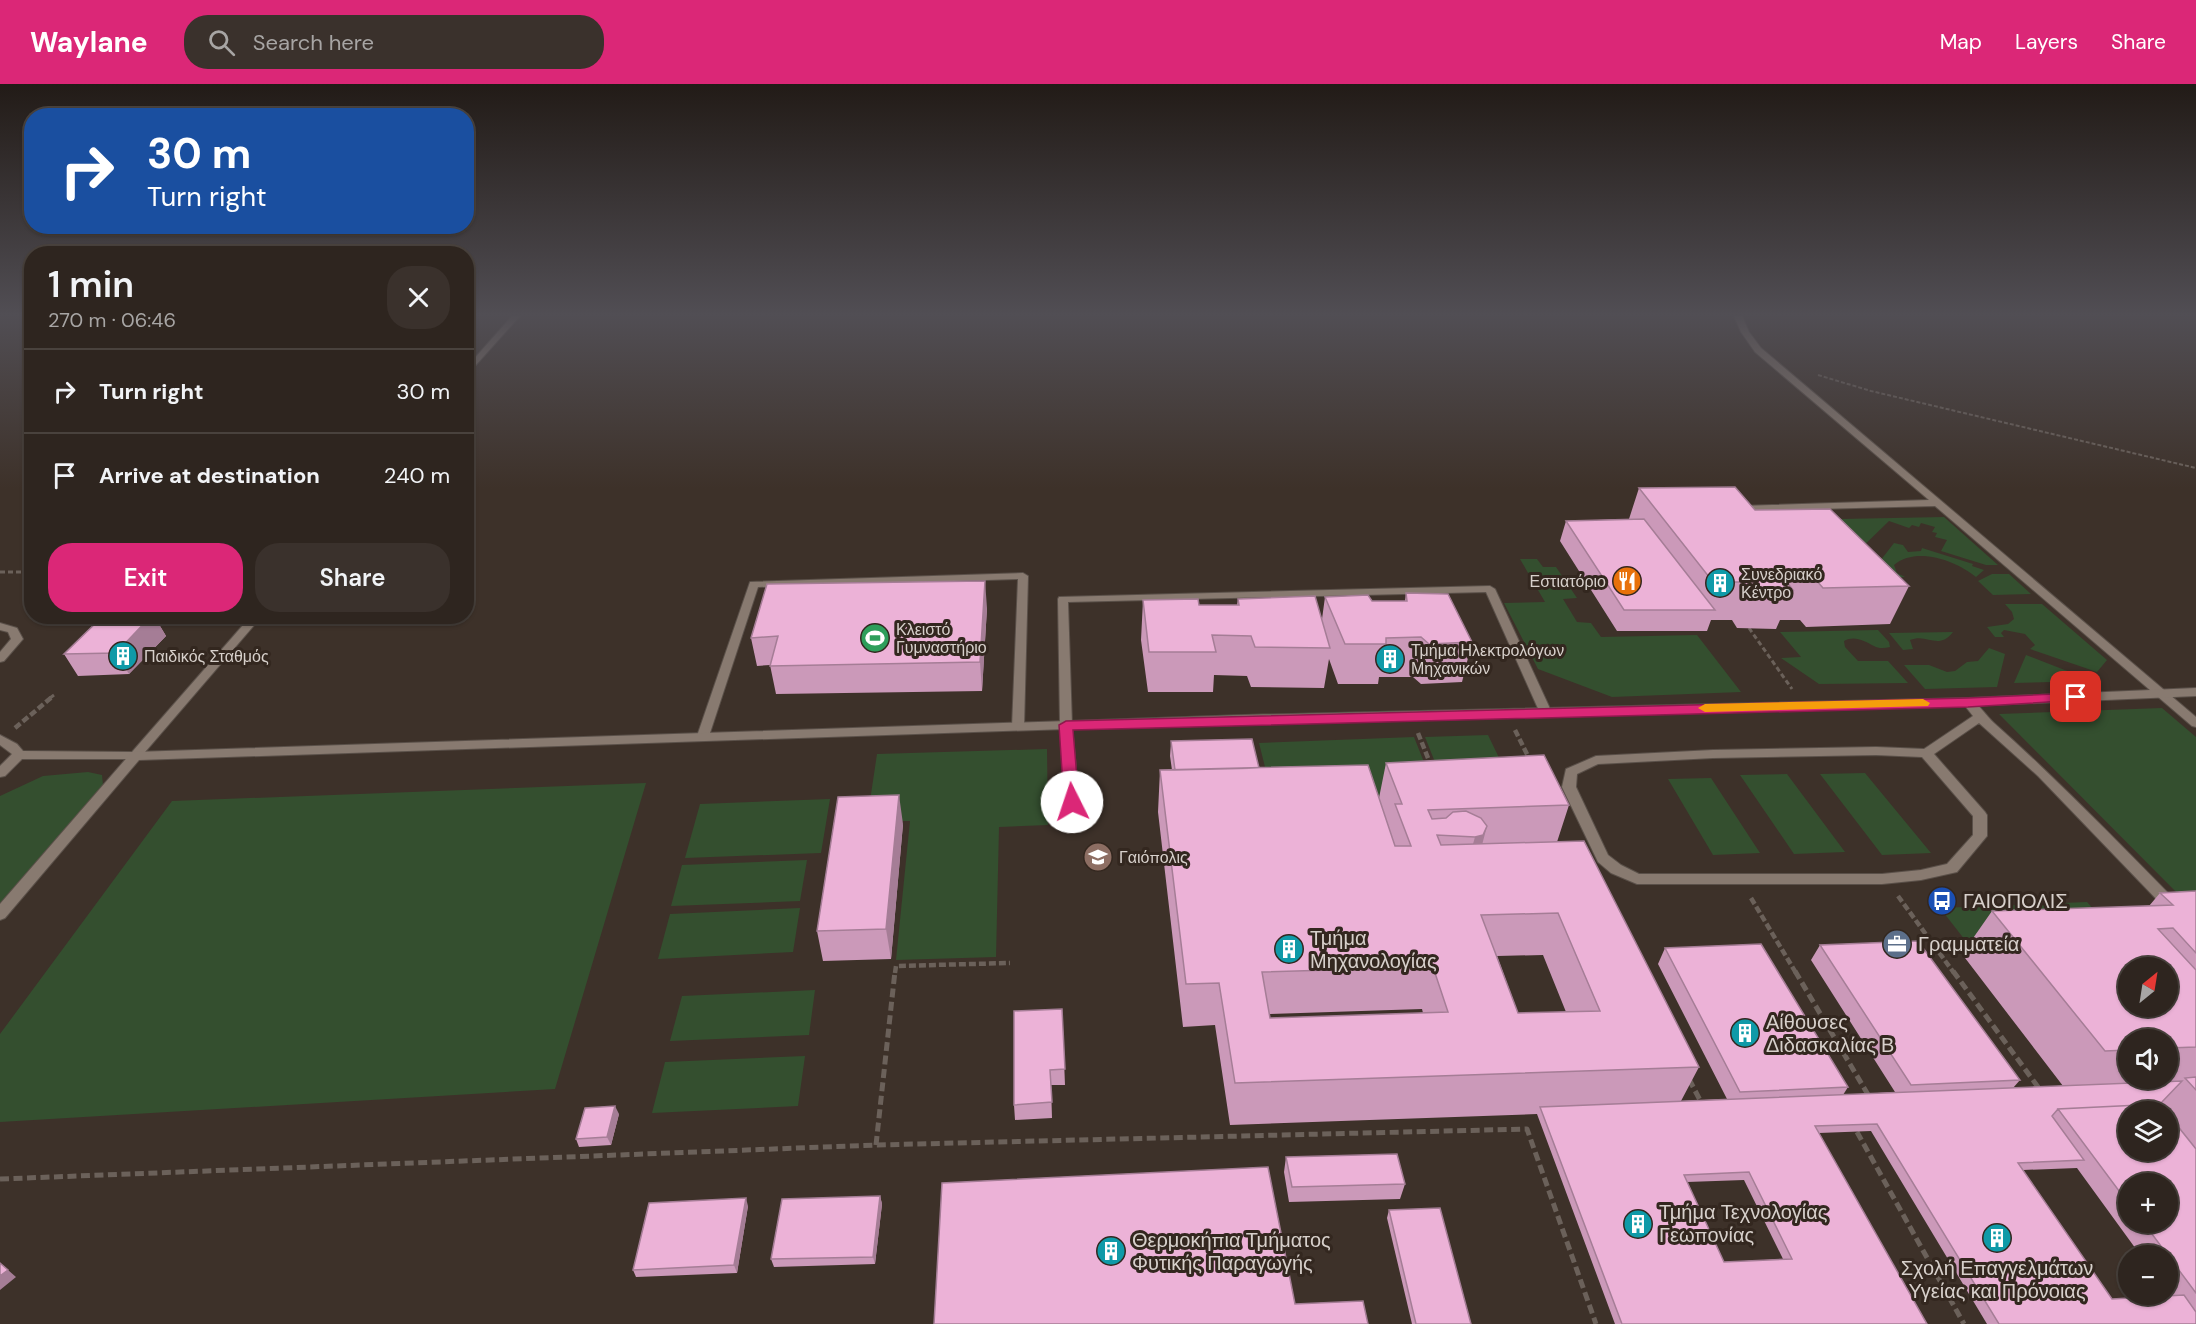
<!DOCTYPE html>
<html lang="en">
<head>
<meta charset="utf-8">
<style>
  body { margin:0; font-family:"DM Sans",sans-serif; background:#3a312c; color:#f1f3f6; height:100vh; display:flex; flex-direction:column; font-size:22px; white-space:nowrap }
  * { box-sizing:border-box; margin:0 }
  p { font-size:20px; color:#a7a5a4 }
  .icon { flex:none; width:33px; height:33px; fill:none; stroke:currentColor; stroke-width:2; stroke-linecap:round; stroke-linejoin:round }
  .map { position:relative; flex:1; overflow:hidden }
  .sheet { position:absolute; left:24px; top:162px; width:450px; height:378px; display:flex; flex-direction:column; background:#2e251f; border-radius:24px; box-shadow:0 2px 4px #0004,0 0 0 2px #49423d }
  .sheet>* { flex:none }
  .guide { position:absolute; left:24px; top:24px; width:450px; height:126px; border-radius:24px; box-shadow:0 2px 4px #0004,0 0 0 2px #49423d; background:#1a4fa0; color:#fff; overflow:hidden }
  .needle { width:39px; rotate:30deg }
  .controls { position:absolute; left:2118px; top:873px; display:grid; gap:12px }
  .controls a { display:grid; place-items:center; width:60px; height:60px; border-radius:50%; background:#2e251f; box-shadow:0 2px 4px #0004,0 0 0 2px #49423d; font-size:30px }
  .pin { position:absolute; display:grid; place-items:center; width:51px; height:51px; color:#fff; margin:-26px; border-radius:12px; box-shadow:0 3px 9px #0006 }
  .me { position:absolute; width:66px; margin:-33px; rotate:356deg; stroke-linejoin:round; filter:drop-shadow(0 0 4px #0008) }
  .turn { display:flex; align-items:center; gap:21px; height:126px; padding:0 24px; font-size:27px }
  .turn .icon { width:78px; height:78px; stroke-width:2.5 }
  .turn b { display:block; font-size:42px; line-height:51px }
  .round { display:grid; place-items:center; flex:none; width:63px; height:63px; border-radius:24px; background:#3a312c }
  .overview { display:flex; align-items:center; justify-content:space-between; height:102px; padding:0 24px }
  h1 { font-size:36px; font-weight:600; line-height:45px }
  .cta { display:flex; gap:12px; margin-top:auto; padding:12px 24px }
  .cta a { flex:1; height:69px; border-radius:24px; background:#db2777; color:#fff; font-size:24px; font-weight:600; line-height:69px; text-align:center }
  .cta a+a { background:#3a312c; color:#f1f3f6 }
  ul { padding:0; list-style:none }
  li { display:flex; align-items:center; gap:18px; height:84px; padding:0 24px; border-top:2px solid #49423d }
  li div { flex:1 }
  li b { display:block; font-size:22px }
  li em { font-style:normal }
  header { display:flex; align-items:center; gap:36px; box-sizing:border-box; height:84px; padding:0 30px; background:#db2777; color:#fff }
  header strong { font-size:28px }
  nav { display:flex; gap:33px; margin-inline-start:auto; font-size:21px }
  .search { width:420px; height:54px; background:#3a312c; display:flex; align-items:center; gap:15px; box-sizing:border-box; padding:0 21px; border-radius:24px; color:#a7a5a4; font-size:22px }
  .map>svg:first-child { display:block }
  .green { fill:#344f2f }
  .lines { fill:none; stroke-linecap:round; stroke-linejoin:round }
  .service-casing { stroke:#5a5049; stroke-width:2 }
  .minor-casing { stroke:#5a5049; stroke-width:2 }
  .path-far3 { stroke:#6b615a; stroke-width:2; stroke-dasharray:4 2; stroke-linecap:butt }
  .path-far2 { stroke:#6b615a; stroke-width:3; stroke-dasharray:5 3; stroke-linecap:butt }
  .path-far1 { stroke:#6b615a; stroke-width:4.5; stroke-dasharray:7 3; stroke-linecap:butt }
  .path { stroke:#6b615a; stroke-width:5; stroke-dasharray:9 4.5; stroke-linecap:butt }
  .service { fill:#887a70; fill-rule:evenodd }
  .minor { fill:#887a70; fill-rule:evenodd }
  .wall { fill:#cb99b9; fill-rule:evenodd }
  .shaded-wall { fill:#a57d96 }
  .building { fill:#ecb2d7; stroke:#a57d96; stroke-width:1.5; fill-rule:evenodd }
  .route { fill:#db2777; stroke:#8e194d; stroke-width:1.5 }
  .slow { fill:#f59e0b }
  .labels { text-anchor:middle; stroke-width:6; stroke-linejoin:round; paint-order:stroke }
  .poi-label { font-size:16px; fill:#d7d0cb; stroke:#33271f; text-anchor:start }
  .near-poi-label { font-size:20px; fill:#d7d0cb; stroke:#33271f; text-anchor:start }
</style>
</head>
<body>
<header>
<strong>Waylane</strong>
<div class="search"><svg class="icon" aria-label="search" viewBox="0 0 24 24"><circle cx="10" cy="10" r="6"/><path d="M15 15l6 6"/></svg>Search here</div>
<nav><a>Map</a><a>Layers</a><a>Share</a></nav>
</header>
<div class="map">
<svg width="2196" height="1240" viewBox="0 0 2196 1240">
  <rect width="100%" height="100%" fill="#3d3129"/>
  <path class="green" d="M1944,433l54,48h-12l-45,-14 6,-11 -12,-3 2,-4 -5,-1 3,-5 -14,-4 -2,4 -7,-2 -3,3 -20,-7 -40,39 -60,-40z
    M1894,459l9,2 5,7 13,-1 1,-3 51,16 -1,2 12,4 -8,7c-20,-16 -59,-31 -82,-12l3,8 8,4 -30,1 -5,-4z
    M1520,475h17l6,8h13l21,31 -14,1 14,23 14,1 10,14 96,-2 44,57 -129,5 -74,-28 -34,-66 41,-1z
    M1992,490h17l22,20 -38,1 -15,-14z
    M2005,520h37l65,56 -10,12 -67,-23 5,-4 -10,-11 -21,-4 -3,3 3,4h-9l-8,-10 21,-3 6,-5 -2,-7z
    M1878,546l11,12 1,5c-5,1 -11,2 -16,-1 -10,-5 -19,-11 -30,-5l1,6 13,14h30l20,22 -89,1 -38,-26 20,-1 -21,-25z
    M1953,548c-15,19 -25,1 -43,8l3,9 -10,1 -14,-17z
    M1989,564l16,6 -8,33 -72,2 -21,-24h25l18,7 8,-1 12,-9 11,-1z
    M2026,571l67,26 -79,2z
    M2162,624l34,29v175l-197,-198z
    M1488,651l30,62 -68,3 -25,-63z
    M1414,653l25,63 -164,7 -16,-64z
    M1047,665l1,76 -49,2 -3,130 -100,3 14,-139h-43l10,-67z
    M88,688l14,3 1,10 -103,120v-109l43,-20z
    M1865,689l66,80 -49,2 -62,-81z
    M1787,690l58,78 -51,2 -54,-79z
    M1711,694l49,75 -47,2 -45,-76z
    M646,699l-91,306 -555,33v-88l172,-233z
    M830,715l-9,54 -136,5 15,-54z
    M807,776l-7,41 -129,5 11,-41z
    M2087,818l37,40 -152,7 -32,-41z
    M800,824l-7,44 -135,7 12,-45z
    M815,906l-6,45 -139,6 12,-45z
    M805,972l-7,50 -146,7 13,-51z"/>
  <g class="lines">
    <g class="service-casing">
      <path id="service" d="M512,232h8l-54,60v-8z
        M1734,232h8l7,16 12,16 435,369v10l-4,-1 -257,-220 -198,5 -2,-2 5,-3 189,-6 -174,-148 -14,-20z
        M1023,489l5,3 -4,151 -2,3h-8l-2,-3 6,-148 -260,8 -49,149 -6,4 -6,-4 53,-154z
        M1490,502l5,3 57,124 -2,3 -4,1 -6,-4 -54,-121 -418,10 4,123 7,77 -2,3h-10l-2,-3 -5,-77 -2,-126 1,-2z
        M251,532h11l-123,143h-117l-17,17 -5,1v-11l12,-12 -12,-9v-10l17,9 6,7 109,1z
        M0,539l17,5 6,11 -19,22 -4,1v-10l11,-13 -3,-7 -8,-2z
        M1968,614c9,3 18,18 26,25 63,56 121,116 180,176l2,4 -2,4 -5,1 -5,-1 -126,-131 -59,-53 -45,31 51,58 2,3v21l-30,36 -36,8 -39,4h-245l-26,-11 -13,-11 -36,-75 4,-18 30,-13 117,-6 163,-3 48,2 49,-33 -11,-14zM1876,671l46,2 51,59v19l-26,29 -26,6 -39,4h-243l-18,-9 -13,-10 -32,-68 1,-13 21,-10 115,-6z"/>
    </g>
    <g class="minor-casing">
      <path id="minor" d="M2196,604v8l-228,10 -723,17 -1106,37 -134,158 -5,2v-16l131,-151 4,-1 1110,-37 723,-17z"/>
    </g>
    <path class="path-far3" d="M1818,291l53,16 325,77"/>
    <path class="path-far2" d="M0,488h32
      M1749,544l43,61
      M50,614l4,-3"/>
    <path class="path-far1" d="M15,644l37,-31
      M1515,646l14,28
      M1418,649l12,30
      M1898,812l56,77
      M1751,814l45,75
      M895,889l1,-7 114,-3"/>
    <path class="path" d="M1795,887l75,127
      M1953,887l88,120
      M1689,995l13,25
      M1857,1048l107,192
      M876,1061l19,-174
      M0,1095l876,-34 651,-16 69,195"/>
    <use href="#service" class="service"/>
    <use href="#minor" class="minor"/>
  </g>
  <path class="wall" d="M1639,404l116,22 154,76 -19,38 -84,3 -6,-7h-20l-4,9 -39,-1 -5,-8h-21l-4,11h-90l-57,-90 6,-20 63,-2z
    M1406,509l66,49 -10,40 -41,2 -8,-7h-34l-1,7h-40l-9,-25 -5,29 -73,-1 -4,-11 -33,-1 -1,17h-65l-7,-52 2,-40 56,5h38l1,-6 84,20 3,-22 47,4h33z
    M987,524l-5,83 -206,3 -6,-29 -13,1 -6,-28z
    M103,532h51l12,20 -37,38 -51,2 -14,-22z
    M1171,657l88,27 120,30 7,-35 183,42 -12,37 142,225 -18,34 46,-2 -69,-135 7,-16 183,139 -5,8 52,-3 -84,-132 9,-15 200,135 -7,8 50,-2 -101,-132 30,-43 157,-5 11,-13 36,-2v433h-209l-116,-193 -52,2 108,191h-312l-78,-210 -307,11 -15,-100 -32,2 -25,-215 2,-42h12l-2,-14zM1543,871l23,57 -48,1 -21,-57zM1422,925l1,4 -153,5v-4zM2128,956h40v38h-40zM2128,1028h40v38zM2077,1084l64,88h27v36l3,4 -59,3 -89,-129zM1744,1096l39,79 -59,3 -37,-80zM2128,1100l40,38h-40z
    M903,740l-12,135 -68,2 -6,-30z
    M1062,925l3,76h-14l1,33 -37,2 -1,-15z
    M619,1030l-8,31 -32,2 -3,-8z
    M1286,1073l119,27 -5,15 -111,3 -5,-30z
    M880,1112l2,8 -7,60 -101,3 -3,-8z
    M748,1122l-11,67 -101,4 -3,-7z
    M1389,1126l82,114h-59l-25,-106z"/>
  <path class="shaded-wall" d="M985,497l2,27 -5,83 -2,-29z
    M151,532h3l12,20 -37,38 -13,-21z
    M899,711l4,29 -12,135 -5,-30z
    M1487,742l-11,42 -13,11 12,-42z
    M615,1022l4,8 -8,31 -4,-8z
    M880,1112l2,8 -7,60 -2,-7z
    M746,1114l2,8 -11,67 -3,-8z
    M0,1179l16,14 -16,13z"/>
  <path class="building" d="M1735,403l20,23 75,-1 79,77 -86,2 -6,-7h-31l7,9 -40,-1 -6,-7h-34l-74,-94z
    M1644,435l71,91h-91l-58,-89z
    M985,497l-5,81 -210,4 8,-30 -27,2 16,-54z
    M1406,509l42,1 24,48 -43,2 -8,-7 -35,1v6h-41l-20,-47 43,-2 4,6h35z
    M1315,512l15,52 -75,-1 -4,-11 -39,-1 4,17h-67l-6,-52 55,-1 1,6h40l-1,-6z
    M103,532h48l-35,37 -52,1z
    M1252,655l7,29 -84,2 -4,-29z
    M1544,671l25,50 -141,5 4,9 14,-1 7,-6 13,-1 15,7 6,8 -4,9 -8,2 -38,-2 4,10 143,-4 115,226 -464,16 -16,-100 -33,1 -26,-214 208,-5 27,81h16l-16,-42h7l-16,-41zM1558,829l42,98 -82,2 -37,-98zM1433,883l15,45 -178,6 -8,-46z
    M899,711l-13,134 -69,2 21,-134z
    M2196,807v62l-23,-25 -15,1 38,41v77l-28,1v-8h-40v10l-23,1 -113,-140 181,-6 -13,-12zM2128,884h40v38h-40z
    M1918,857l102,139 -109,5 -91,-140z
    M1761,860l87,143 -108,5 -75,-144z
    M1062,925l3,60 -15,1 2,32 -38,3v-94z
    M2196,993v13l-11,-12z
    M2182,997l-22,23 -102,5 -6,7 32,44 -66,3 94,136 72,-4 12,17v12h-197l-122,-200 -62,2 112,198h-305l-82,-217zM1749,1088l43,87 -68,3 -40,-87z
    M2160,1020l5,8h-37v38h40v-36l28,35v144l-53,-71h25v-38h-40v19l-70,-94z
    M615,1022l-8,31 -31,2 9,-31z
    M1397,1070l8,30 -113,3 -6,-30z
    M1268,1083l27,137 68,-3 5,23h-434l8,-141z
    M880,1112l-7,61 -102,2 11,-60z
    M746,1114l-12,67 -101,5 16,-67z
    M1440,1124l31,116h-55l-27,-114z
    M0,1179l8,7 -8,6z"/>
  <linearGradient id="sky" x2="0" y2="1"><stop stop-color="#221b17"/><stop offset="0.57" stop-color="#514e54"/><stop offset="1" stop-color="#514e54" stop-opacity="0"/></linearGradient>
  <rect width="2196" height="405" fill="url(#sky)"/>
  <path class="route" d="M2076,609l5,1 2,3 -2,3 -113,7 -895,23 6,72 -7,5 -8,-5 -5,-77 7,-4 902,-23z"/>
  <path class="slow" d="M1923,615l7,4 -2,3 -223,6 -7,-4 7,-4z"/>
  <defs>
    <g id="restaurant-disc" transform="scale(1.5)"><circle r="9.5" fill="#e8710a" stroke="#33271f"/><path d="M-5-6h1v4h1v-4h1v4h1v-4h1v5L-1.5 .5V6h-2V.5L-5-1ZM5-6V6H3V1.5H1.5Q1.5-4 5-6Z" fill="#fff"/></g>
    <g id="building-disc" transform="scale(1.5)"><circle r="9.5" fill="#0f9aa8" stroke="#33271f"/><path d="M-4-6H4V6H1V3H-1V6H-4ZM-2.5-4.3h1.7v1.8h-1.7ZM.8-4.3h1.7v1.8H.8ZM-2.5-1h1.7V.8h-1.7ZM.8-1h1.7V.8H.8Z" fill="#fff"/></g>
    <g id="stadium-disc" transform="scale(1.5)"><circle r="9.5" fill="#2e9e5b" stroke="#33271f"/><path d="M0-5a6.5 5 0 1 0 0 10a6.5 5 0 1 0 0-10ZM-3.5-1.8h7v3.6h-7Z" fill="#fff"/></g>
    <g id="university-disc" transform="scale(1.5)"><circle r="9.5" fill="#8d6e63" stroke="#33271f"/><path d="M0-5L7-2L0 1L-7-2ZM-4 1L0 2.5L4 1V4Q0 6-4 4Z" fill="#fff"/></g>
    <g id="bus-disc" transform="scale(1.5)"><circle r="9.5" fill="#1a4fb4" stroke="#33271f"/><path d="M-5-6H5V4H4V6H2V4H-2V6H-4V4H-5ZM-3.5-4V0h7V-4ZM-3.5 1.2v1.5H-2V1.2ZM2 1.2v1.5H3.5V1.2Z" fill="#fff"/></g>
    <g id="office-disc" transform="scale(1.5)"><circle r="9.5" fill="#5c6f8a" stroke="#33271f"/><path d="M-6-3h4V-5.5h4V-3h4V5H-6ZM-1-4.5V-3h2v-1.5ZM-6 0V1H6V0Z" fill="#fff"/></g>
  </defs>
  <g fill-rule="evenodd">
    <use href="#restaurant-disc" x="1627" y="497"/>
    <use href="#building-disc" x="1720" y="499"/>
    <use href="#stadium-disc" x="875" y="554"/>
    <use href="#building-disc" x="123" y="572"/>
    <use href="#building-disc" x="1390" y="575"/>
    <use href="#university-disc" x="1098" y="773"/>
    <use href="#bus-disc" x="1942" y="817"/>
    <use href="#office-disc" x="1897" y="860"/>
    <use href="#building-disc" x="1289" y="865"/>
    <use href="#building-disc" x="1745" y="949"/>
    <use href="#building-disc" x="1638" y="1140"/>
    <use href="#building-disc" x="1997" y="1154"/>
    <use href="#building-disc" x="1111" y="1167"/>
  </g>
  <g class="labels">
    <g class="poi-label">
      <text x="1741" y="496">Συνεδριακό<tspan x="1741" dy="18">Κέντρο</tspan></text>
      <text x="1606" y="503" text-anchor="end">Εστιατόριο</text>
      <text x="896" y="551">Κλειστό<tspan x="896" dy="18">Γυμναστήριο</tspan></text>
      <text x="1411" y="572">Τμήμα Ηλεκτρολόγων<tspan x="1411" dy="18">Μηχανικών</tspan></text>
      <text x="144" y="578">Παιδικός Σταθμός</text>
      <text x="1119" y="779">Γαιόπολις</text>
    </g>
    <g class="near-poi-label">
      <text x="1963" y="824">ΓΑΙΟΠΟΛΙΣ</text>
      <text x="1310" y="861">Τμήμα<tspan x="1310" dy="23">Μηχανολογίας</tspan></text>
      <text x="1918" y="867">Γραμματεία</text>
      <text x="1766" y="945">Αίθουσες<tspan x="1766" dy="23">Διδασκαλίας Β</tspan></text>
      <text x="1659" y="1135">Τμήμα Τεχνολογίας<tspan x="1659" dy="23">Γεωπονίας</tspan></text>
      <text x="1132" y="1163">Θερμοκήπια Τμήματος<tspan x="1132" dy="23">Φυτικής Παραγωγής</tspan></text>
      <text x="1997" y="1191" text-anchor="middle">Σχολή Επαγγελμάτων<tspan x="1997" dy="23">Υγείας και Πρόνοιας</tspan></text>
    </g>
  </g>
</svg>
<div class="controls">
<a><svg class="needle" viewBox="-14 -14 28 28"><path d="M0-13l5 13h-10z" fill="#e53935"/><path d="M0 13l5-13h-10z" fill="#a7a5a4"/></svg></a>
<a><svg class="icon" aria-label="sound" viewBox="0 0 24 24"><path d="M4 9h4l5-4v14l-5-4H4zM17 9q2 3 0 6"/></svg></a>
<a><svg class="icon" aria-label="layers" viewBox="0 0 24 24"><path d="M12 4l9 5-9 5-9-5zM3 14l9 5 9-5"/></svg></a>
<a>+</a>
<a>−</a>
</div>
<div class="pin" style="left:2076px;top:613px;background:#d93025"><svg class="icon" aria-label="arrive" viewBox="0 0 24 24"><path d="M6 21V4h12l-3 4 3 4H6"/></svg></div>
<svg class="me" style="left:1072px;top:718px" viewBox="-20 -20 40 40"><circle r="19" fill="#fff"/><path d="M0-13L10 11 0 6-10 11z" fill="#db2777"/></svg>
<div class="guide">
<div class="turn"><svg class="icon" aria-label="right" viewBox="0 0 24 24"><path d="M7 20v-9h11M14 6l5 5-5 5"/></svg><div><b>30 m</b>Turn right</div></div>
</div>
<section class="sheet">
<div class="overview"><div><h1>1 min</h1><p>270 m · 06:46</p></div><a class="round"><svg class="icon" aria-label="close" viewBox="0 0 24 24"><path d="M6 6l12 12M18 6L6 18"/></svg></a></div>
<ul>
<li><svg class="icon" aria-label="right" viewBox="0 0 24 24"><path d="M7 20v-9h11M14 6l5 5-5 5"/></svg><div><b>Turn right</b></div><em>30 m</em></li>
<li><svg class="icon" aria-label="arrive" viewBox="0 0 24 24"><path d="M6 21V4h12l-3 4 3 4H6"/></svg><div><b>Arrive at destination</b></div><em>240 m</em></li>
</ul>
<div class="cta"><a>Exit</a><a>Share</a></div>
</section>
</div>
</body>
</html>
